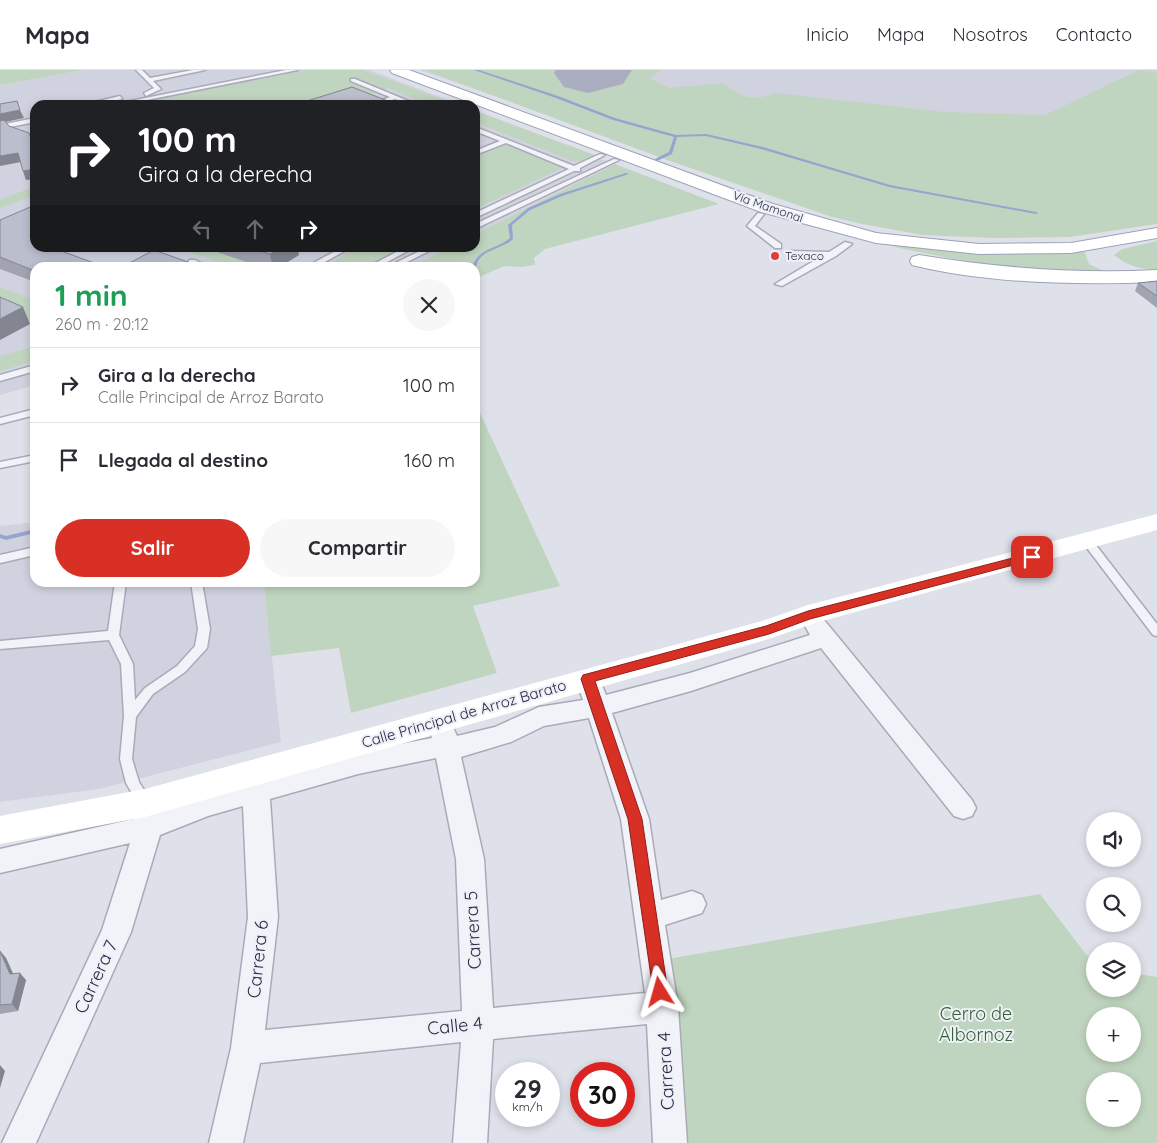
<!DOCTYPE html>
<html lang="es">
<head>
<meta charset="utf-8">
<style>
  body { margin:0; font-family:Quicksand,sans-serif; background:#f7f7f7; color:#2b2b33; height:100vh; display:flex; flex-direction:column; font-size:19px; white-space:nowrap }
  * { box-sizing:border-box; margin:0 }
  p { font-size:16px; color:#7c7c81 }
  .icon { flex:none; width:28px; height:28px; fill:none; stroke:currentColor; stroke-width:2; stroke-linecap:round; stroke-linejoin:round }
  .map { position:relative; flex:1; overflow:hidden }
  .drawer { position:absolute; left:30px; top:192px; width:450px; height:325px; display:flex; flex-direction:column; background:#fff; border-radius:15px; box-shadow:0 2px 8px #0003 }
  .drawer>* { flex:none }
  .top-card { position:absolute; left:30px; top:30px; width:450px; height:152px; border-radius:15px; box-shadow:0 2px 8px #0003; background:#202124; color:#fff; overflow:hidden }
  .fabs { position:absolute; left:1086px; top:742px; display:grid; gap:10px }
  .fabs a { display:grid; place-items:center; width:55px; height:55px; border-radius:50%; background:#fff; box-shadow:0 2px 8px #0003; font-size:25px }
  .speed { position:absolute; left:495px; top:992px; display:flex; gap:10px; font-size:25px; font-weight:700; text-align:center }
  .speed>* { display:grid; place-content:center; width:65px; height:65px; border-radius:50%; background:#fff; box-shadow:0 2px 8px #0003; line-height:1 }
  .speed small { font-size:12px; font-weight:400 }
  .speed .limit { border:8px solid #d22; background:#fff; color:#111 }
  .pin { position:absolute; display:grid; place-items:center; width:42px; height:42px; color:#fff; margin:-21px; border-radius:10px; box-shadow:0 2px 8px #0006 }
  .me { position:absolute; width:55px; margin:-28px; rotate:352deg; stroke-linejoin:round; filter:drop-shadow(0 0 4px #0008) }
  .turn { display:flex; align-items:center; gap:18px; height:105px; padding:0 25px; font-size:22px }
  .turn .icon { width:65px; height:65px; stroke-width:2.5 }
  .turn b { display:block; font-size:35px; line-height:42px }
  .lanes { display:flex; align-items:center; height:48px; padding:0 25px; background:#0003; justify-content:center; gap:25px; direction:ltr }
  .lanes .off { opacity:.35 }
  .round { display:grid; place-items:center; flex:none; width:52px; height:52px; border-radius:26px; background:#f7f7f7 }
  .summary { display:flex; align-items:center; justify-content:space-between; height:85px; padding:0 25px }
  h1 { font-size:30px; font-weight:700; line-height:38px; color:#1e9e55 }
  .button { display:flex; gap:10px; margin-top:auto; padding:10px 25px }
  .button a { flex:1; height:58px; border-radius:30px; background:#d93025; color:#fff; font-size:20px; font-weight:700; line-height:58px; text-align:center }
  .button a+a { background:#f7f7f7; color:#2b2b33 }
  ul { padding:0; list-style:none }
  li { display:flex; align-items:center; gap:15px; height:75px; padding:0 25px; border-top:1px solid #e1e1e2 }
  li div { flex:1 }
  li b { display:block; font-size:19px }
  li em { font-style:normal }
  header { display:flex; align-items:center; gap:30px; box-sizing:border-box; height:70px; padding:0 25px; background:#fff; border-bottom:1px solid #e1e1e2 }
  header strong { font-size:24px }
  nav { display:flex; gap:28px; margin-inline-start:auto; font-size:18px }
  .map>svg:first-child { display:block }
  .built { fill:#d0d3df }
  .green { fill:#c0d5bf; fill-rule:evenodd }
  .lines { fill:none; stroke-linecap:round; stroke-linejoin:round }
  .stream { fill:#96a5ce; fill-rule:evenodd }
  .runway { fill:#aaaec0; fill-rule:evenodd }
  .lane-casing { stroke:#a8aab8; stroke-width:3 }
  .street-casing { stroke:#a8aab8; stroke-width:3 }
  .primary-casing { stroke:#9da2b7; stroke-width:2 }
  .lane { fill:#f2f3f8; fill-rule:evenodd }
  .street { fill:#f2f3f8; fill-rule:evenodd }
  .secondary { fill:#fff; fill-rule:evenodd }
  .primary { fill:#fff; fill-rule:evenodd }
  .wall { fill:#a1a3b0 }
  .shaded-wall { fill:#838590 }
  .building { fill:#bbbecd; stroke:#838590 }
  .route { fill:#d93025; stroke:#8d1f18 }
  .poi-dot { fill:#dd3f36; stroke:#eef0f7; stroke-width:2 }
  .labels { text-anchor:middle; stroke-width:4; stroke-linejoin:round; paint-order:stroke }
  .far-street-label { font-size:12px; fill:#262a43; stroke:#eef0f7 }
  .far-poi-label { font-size:12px; fill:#262a43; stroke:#eef0f7; text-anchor:start }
  .street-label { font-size:15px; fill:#262a43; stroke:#eef0f7 }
  .near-street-label { font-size:18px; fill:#262a43; stroke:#eef0f7 }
  .near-park-label { font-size:18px; fill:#326032; stroke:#eef0f7 }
</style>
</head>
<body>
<header>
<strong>Mapa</strong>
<nav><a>Inicio</a><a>Mapa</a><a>Nosotros</a><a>Contacto</a></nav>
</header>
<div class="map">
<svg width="1157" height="1073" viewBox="0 0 1157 1073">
  <rect width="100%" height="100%" fill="#dfe1ea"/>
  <path class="built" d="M84,0h286l91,35h-426v143h414l-40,19 -374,1v117l-35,10v-310z
    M419,0h738v149l-491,-64z
    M475,40l140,54 -140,70z
    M35,452v60l229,1 17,159 -182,47 -99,13v-276z"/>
  <path class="green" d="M0,0h84l-84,15z
    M309,0h54l95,35h-27l-43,-17 -47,17h-214z
    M424,0h237l-11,8 19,10 54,-5c20,15 29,19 52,10l170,19 100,3 94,-45 18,3v151l-87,13 -78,1 -70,-3 -60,-11 -30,-7 -162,-56z
    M475,41l120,44c-7,8 -16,7 -26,5l-94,-38z
    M507,75l57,22 -89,42v-52z
    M615,94l104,40 -174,45 -11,9 1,7 -14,2 -17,-1 -29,13v-11l-66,-1 40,-19h26v-14z
    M35,116v9l-35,13v-8z
    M797,153l110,21 176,4 6,16 19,9c-47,-2 -94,-4 -140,-12 -58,-9 -114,-24 -171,-38z
    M1157,171v28c-17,1 -29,-3 -43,-14l8,-6z
    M177,178h27l58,19h-27z
    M356,178h48l-37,19h-44z
    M0,217l35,13v22l-35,-13z
    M35,276v15l-35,10v-15z
    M475,332l85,184 -87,20 24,67 -146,40 -12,-65 -68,8 -7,-73 211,-1z
    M1040,824l55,72v23h37l1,-16 24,4v166h-475l-26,-182zM1095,946h37v38h-37zM1095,1011h37v38h-37z"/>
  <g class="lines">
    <path class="stream" d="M474,0h5l79,26 57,22 61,17 30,-1 57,13 127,38 146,27 2,1 -2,1 -147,-27 -128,-38 -55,-13 -29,1 -5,17 -15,7h-2v-2l14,-7 5,-15 -61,-17 -57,-22z
      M626,103l3,1 -67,22 -32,14 -18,15 1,14 -5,4 -22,10 -5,4 -3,4 -3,8v-1h-3c6,-21 24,-18 38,-30l-2,-13 20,-17 32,-14z
      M35,459v4l-29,7 -6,-2v-4l6,2z"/>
    <path class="runway" d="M556,0h76l-9,14 -35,9 -24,-6 -10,-14z"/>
    <g class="lane-casing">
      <path id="lane" d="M136,0h6l8,8 43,-8h12l-52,11 8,8 -15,7 -2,-3 10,-5z
        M286,0h12l-176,35h-12z
        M351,9h4l63,26h-8l-15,-6 -17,6h-9l21,-8 -39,-16z
        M120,26l2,3 -28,6h-12z
        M35,48v4l-35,7v-4z
        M475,57l99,39 26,-12 5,1 -25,13v3h-6l-99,47v-5l94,-44 -63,-26 -31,12v-4l25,-10 -25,-10z
        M614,89l5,1 -144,69v-5z
        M758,143l6,1 -9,12 26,18v4h-6l-28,-22z
        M845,172l7,2 -16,12 -54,30 -7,-2 47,-28 -28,-1 -4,-2 1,-2 38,1z
        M341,178h9l-36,20h-10z
        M404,178h9l-37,20h-10z
        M426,178h9l-40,20h-10z
        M189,190h6l16,8h-11l-11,-4z
        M35,295v6l-35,10v-6z
        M35,339v6l-35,9v-6z
        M35,385v6l-35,7v-6z
        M1088,468l4,2 65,84v12l-4,-1 -69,-91 -1,-2 1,-2z
        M35,477v8l-35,8v-8z
        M115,512h11l-7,53 14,29 2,36 10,-12 32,-22 18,-20 3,-17 -7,-47h11l8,47 -3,19 -22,24 -32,22 -17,23 -4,42 7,23 13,21 -2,4 -5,2 -5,-2 -14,-24 -6,-24 4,-43 -3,-52 -12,-24 -109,9v-8l108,-10z"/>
    </g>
    <g class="street-casing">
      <path id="street" d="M816,548l8,2 10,12 138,168 4,8 -4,8 -9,3 -9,-3 -133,-168 -130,43 -79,22 37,106 12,81 31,-9 10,4 4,9 -4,9 -37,12 13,82 9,136h-34l-6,-119 -154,15 -6,104h-34l8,-101 -201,21 -17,80h-34l22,-95 17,-131 -5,-111 -35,10 -48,19 -29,97 -95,211h-34l100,-213 28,-87 -130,30v-24l134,-30 3,-11 10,-3 10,3 1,4 46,-17 38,-11v-7l4,-8 9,-3 9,3 4,8 90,-25 74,-14 -2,-6 4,-7 9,-3 9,3 5,11 38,-9 44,-20 44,-7 -7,-21 3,-6 9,-3 9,3 9,22 84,-22 120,-38 -5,-9 3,-6zM589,648l32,101 24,174 -152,15 -9,-149 -23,-102 50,-15 33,-16zM436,688l20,101 6,152 -197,19 13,-113 -8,-118 88,-25z"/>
    </g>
    <g class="primary-casing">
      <path id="primary" d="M390,0h19l364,134 103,29 103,11 92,-1 86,-15v10l-86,15 -92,1 -103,-11 -115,-31 -369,-139z
        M919,185c79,13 158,19 238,15v12c-77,3 -169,2 -245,-17l-2,-4 2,-4z"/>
    </g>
    <use href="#lane" class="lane"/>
    <use href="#street" class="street"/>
    <path class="secondary" d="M1157,444v16l-342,93 -46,16 -624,178 -145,27v-28l145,-27 617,-168 46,-16z"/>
    <use href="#primary" class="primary"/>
  </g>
  <path class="wall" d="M0,150l35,28h28l-4,2 -24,18v14l-35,-13z
    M205,178h99l-6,3 1,4 -21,13h-14z
    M1157,211v27l-22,-17 3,-8z
    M0,881l6,7 7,15 13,7 -8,31 -18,3z"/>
  <path class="shaded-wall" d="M20,40l4,8 -24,5v-9z
    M18,83l3,9 -21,4v-10z
    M35,99v10l-9,1 -3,-9z
    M42,178h21l-18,8z
    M281,178h23l-6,3 1,4 -21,13h-5l-3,-14z
    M23,237l7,17 -30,16v-21z
    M0,881l6,7 10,23 -6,-7z
    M20,903l6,7 -8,31 -6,-7z
    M0,995l5,6 -5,17z"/>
  <path class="building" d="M352,17l46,18h-104z
    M17,31l3,9 -20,4v-10z
    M4,50l5,6 20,7 6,15v21l-12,2 -5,-18 -18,3v-35z
    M35,135v43h18l55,20h-73v3l-35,-14v-37z
    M250,178h31l-11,6z
    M154,180l51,18h-85z
    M1157,211v15l-19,-13z
    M0,227l23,10 -23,12z
    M0,881l10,23 10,-1 -8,31 -12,1z"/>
  <path class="route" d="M1032,483l6,4 -2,2 -226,60 -41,15 -174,47 47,138 26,173 -2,5 -6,2 -6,-2 -26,-178 -47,-140 2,-4 183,-49 42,-15z"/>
  <circle class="poi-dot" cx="775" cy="186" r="5"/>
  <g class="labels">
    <g class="far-street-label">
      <text transform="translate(768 137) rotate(19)" y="4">Vía Mamonal</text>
    </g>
    <g class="far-poi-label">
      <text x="785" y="190">Texaco</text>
    </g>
    <g class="street-label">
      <text transform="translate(464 644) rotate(-16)" y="5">Calle Principal de Arroz Barato</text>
    </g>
    <g class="near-street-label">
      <text transform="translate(473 860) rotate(-93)" y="6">Carrera 5</text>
      <text transform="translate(258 889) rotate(-84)" y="6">Carrera 6</text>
      <text transform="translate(96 907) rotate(-65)" y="6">Carrera 7</text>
      <text transform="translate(455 956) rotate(-6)" y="6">Calle 4</text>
      <text transform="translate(666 1001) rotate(-93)" y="6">Carrera 4</text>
    </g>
    <g class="near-park-label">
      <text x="976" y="950">Cerro de<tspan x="976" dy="21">Albornoz</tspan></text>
    </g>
  </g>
</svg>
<div class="fabs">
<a><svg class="icon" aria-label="sound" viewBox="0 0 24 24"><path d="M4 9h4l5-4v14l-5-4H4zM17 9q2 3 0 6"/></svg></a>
<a><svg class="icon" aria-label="search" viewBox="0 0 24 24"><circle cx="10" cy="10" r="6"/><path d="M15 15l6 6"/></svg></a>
<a><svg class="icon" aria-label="layers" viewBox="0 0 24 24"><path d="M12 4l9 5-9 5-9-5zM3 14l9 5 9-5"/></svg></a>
<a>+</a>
<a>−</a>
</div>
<div class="speed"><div>29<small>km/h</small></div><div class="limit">30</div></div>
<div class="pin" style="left:1032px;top:487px;background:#d93025"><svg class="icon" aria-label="arrive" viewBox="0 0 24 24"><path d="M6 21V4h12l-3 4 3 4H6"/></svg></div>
<svg class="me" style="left:660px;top:922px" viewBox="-20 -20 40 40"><path d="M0-17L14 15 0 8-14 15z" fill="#d93025" stroke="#fff" stroke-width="4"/></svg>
<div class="top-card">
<div class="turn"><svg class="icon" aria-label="right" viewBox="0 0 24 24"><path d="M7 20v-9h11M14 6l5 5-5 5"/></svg><div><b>100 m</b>Gira a la derecha</div></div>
<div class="lanes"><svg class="icon off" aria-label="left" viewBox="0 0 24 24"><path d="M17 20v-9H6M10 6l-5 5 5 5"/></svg><svg class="icon off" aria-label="ahead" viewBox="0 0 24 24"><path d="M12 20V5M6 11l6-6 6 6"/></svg><svg class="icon" aria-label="right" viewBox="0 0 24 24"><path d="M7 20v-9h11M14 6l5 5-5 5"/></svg></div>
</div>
<section class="drawer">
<div class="summary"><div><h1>1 min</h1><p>260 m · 20:12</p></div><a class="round"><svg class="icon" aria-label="close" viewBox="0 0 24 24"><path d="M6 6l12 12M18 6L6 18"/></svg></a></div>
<ul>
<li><svg class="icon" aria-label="right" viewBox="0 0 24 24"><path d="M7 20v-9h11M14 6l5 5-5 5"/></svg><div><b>Gira a la derecha</b><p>Calle Principal de Arroz Barato</p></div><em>100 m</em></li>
<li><svg class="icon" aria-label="arrive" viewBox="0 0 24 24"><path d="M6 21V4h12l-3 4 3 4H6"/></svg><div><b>Llegada al destino</b></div><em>160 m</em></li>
</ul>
<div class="button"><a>Salir</a><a>Compartir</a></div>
</section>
</div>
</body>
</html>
